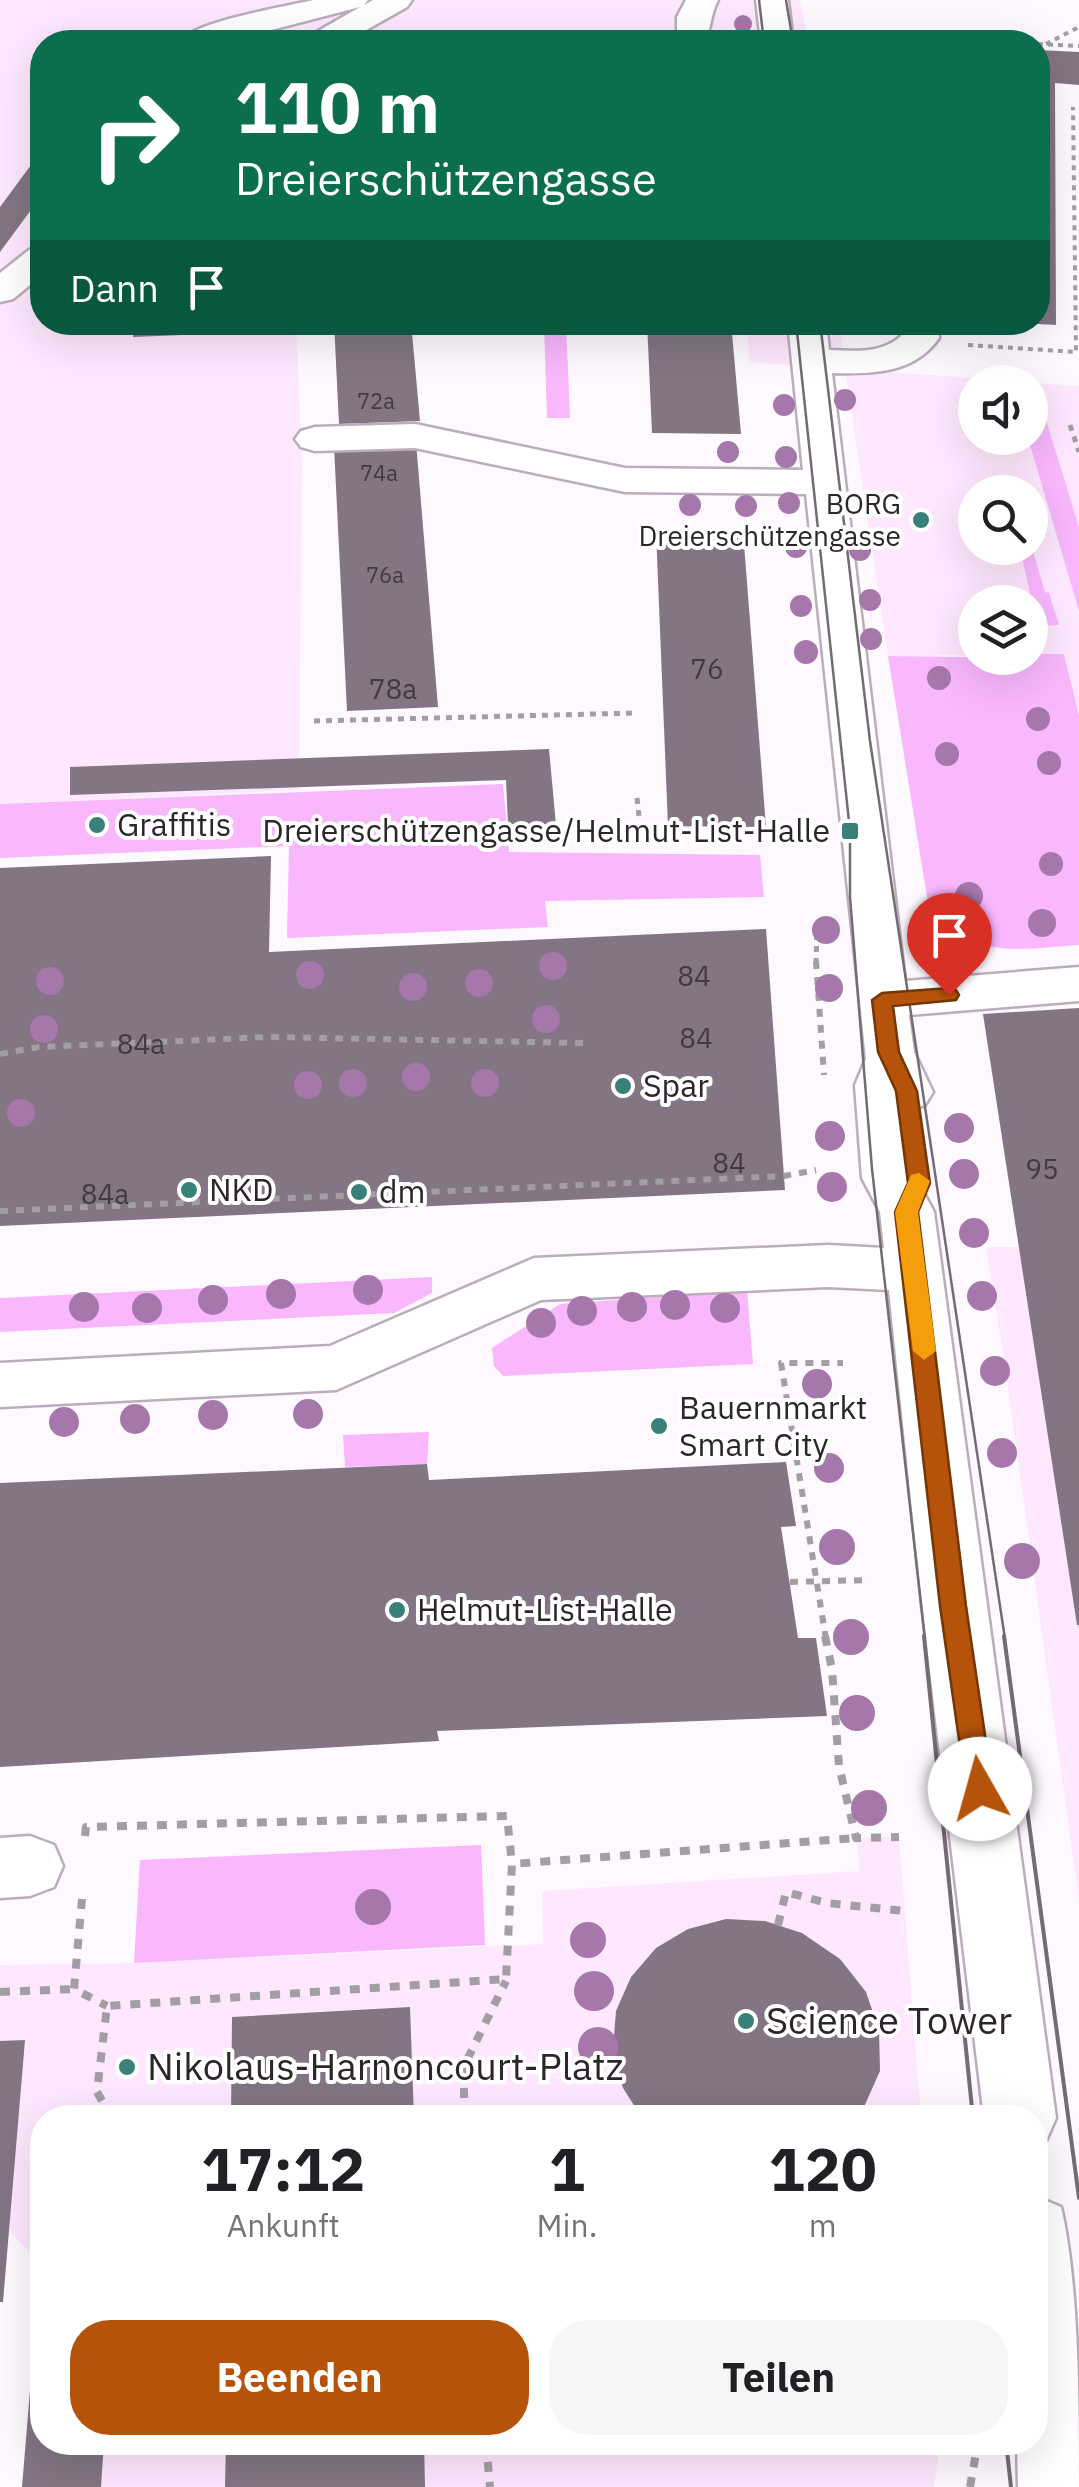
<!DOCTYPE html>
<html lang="de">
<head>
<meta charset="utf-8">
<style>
  body { margin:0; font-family:"IBM Plex Sans",sans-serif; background:#f6f6f6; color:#202124; height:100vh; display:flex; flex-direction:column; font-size:38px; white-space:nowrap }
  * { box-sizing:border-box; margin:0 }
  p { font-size:32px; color:#757577 }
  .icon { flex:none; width:55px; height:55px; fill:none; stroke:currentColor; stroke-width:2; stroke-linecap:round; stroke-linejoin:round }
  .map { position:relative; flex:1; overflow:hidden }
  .details { position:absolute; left:30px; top:2105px; width:1018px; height:350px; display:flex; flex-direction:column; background:#fff; border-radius:40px; box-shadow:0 10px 40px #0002 }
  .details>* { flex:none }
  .hud { position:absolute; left:30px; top:30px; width:1020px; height:305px; border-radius:40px; box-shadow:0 10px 40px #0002; background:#0b6e4f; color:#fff; overflow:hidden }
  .tools { position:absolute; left:958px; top:365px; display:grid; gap:20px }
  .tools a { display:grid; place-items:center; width:90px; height:90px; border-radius:50%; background:#fff; box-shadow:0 10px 40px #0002; font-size:50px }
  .pin { position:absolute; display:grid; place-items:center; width:85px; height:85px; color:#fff; margin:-102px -42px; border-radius:50% 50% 50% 0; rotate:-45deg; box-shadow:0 0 10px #0007 }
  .pin .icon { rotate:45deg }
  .me { position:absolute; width:110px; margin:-55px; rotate:353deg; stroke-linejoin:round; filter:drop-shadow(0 0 8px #0008) }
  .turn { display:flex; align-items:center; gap:35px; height:210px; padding:0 40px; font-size:45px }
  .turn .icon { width:130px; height:130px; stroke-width:2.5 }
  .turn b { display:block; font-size:70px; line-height:85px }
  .then { display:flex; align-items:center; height:95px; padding:0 40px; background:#0003; gap:20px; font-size:38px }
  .eta { display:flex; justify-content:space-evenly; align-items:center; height:170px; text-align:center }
  .eta b { font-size:60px; font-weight:800; line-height:70px }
  .button { display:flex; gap:20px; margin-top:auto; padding:20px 40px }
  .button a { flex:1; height:115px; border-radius:40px; background:#b45309; color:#fff; font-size:40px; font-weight:800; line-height:115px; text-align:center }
  .button a+a { background:#f6f6f6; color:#202124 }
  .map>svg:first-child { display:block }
  .built { fill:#fee8ff; fill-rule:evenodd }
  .green { fill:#f9b7fe }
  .building { fill:#837584 }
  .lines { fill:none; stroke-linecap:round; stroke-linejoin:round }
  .minor-casing { stroke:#bcadbc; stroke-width:5 }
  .path-far3 { stroke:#a39da4; stroke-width:4; stroke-dasharray:5 5; stroke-linecap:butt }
  .path-far2 { stroke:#a39da4; stroke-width:5; stroke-dasharray:6 6; stroke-linecap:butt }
  .path-far1 { stroke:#a39da4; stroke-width:6; stroke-dasharray:8 8; stroke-linecap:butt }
  .path { stroke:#a39da4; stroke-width:8; stroke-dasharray:10 10; stroke-linecap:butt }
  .minor { fill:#fff; fill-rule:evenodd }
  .tram-far1 { stroke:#736d73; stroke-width:2.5 }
  .tram { stroke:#736d73; stroke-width:4 }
  .tree { fill:#a677aa }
  .route { fill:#b45309; stroke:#753606; stroke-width:2.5 }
  .slow { fill:#f59e0b }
  .poi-dot { fill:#398079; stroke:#fff; stroke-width:4 }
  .labels { text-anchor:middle; stroke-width:8; stroke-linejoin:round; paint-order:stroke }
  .far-number-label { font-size:22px; fill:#423a42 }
  .far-poi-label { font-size:28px; fill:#2c262c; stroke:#fff; text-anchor:end }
  .number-label { font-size:28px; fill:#423a42 }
  .poi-label { font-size:32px; fill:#2c262c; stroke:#fff; text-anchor:start }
  .near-poi-label { font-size:38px; fill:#2c262c; stroke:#fff; text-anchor:start }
</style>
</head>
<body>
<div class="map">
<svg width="1079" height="2487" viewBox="0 0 1079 2487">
  <rect width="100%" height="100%" fill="#fef8ff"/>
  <path class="built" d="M0,0h800l8,42h-766v280l254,1 6,141 -3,326 -299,14z
    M746,323h93l7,46 183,13h-54v56h55v-55l49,3v329l-15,-61h-34v-52h-55v53l-87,1 -43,-287 -95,-7zM975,492h55v56h-55z
    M986,1247h93v654l-75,-542z
    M899,1837l22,280 -879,1v324l898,1 -6,44h-912l18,-224 -31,-32 -9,1v-267l134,-2 409,-19 -1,-53 318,-20 -4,-33z"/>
  <path class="green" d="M544,323h22l4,95h-23z
    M1042,407l37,120v84l-51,-173 2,-30z
    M1030,541l15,51 4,1 10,32 -22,1 -17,-78h10z
    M1030,654h34l15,61v230c-63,4 -104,15 -150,-36l-41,-253 142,2z
    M503,784l6,68 251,3 4,42 -219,4 3,26 -261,11 2,-92 -289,12v-54z
    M432,1277v16l-38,20 -394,19v-34z
    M747,1291l6,73 -250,12 -9,-10 -2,-18 68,-44z
    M429,1432l-2,32 -82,3 -2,-32z
    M481,1845l4,100 -351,18 6,-103z"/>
  <path class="building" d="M1038,50l41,2v33l-24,-2 1,242 -18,-1z
    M42,150v45l-42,57v-45z
    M134,322h73v12l-74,3z
    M334,322h77l9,99 -81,3z
    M647,322h84l10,112 -89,-1z
    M416,442l22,265 -91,4 -13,-265z
    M656,531h87l23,296 -98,-1z
    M549,749l7,76 -48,-1 -2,-44 -436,15v-28z
    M271,856l-2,96 497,-23 19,261 -785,36v-358z
    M1079,1008v617h-2l-94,-611z
    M786,1462l10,64 -15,1 17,111h18l11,78 -390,15 2,10 -439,26v-284l427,-19 2,16z
    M726,1919l39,2 37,12 38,26 26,33 13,38 1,41 -21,47h-217l-19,-30 -10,-39 3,-38 15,-34 25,-29 32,-19z
    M410,2007l4,111h-183l1,-101z
    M25,2040l-22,262h-3v-261z
    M40,2271l2,171h62l-3,45h-79z
    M226,2442h198l1,45h-200z"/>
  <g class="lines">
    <g class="minor-casing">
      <path id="minor" d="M313,0h55l-4,5 9,-5h39l-5,7 -62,35 -37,-1 5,-7 47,-27 -135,35h-46c15,-21 106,-35 134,-42z
        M686,0h32c-8,15 -7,32 -14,42h-19l-8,-7v-18z
        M756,0h32l5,42h-32z
        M42,247v28l-29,24 -13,3v-29l29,-23z
        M788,322h38l3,28c26,1 52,4 72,-14v-14h38v16c-25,36 -67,36 -107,35l73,608 174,-14v34l-170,14 5,37 19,40 -8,13 -16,5 7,68 18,34 122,906 -11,25 -10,4v-29h-51l-62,-513 -33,-315 -61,-3 -287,13 -205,90 -336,17v-44l330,-17 204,-88 294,-13 56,3 -4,-36 -18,-34 -7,-93 11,-26 -60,-565 -181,-2 -210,-44 -100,3 -14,-4 -6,-8 6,-8 14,-4 100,-3 210,44 178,2z
        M30,1836l24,9 9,21 -9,21 -24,9 -30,2v-60z
        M1035,2196l26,11c18,76 18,197 18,280h-61l-1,-45h18z"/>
    </g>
    <path class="path-far3" d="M908,42l38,-3 65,3
      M1038,44l41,2
      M1046,44l33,-17
      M968,345l108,7 -3,-245"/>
    <path class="path-far2" d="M1070,425l9,27
      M314,721l321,-8
      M637,798l3,27 8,4 153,1
      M816,964l1,-36"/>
    <path class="path-far1" d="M816,961l8,114
      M0,1054l39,-7 230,-10 315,6
      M0,1211l784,-35 32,-6
      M790,1582l80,-2
      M826,1639l-45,-276h62"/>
    <path class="path" d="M825,1636l7,33 7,97 17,72 43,-1
      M85,1836l1,-9 421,-11 5,48
      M82,1899l-8,90 33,17
      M778,1925l8,-33 41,11 78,8
      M0,1992l74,-3
      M112,2118l-15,-26 10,-86 399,-27 6,-115 344,-26
      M465,2118l-2,-50 43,-87
      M486,2442l4,45
      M970,2487l8,-45"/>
    <use href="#minor" class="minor"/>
    <path class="tram-far1" d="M759,0l5,42
      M786,0l7,42
      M796,322l54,509v66l22,272 53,470
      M820,322l50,419 135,898"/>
    <path class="tram" d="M924,1636l49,482
      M1004,1636l75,562
      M1006,2442l5,45"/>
  </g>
  <g class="tree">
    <circle cx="743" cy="24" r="9"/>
    <circle cx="845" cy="400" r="11"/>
    <circle cx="784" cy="405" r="11"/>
    <circle cx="728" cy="452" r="11"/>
    <circle cx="786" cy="457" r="11"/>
    <circle cx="789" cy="503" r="11"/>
    <circle cx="690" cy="505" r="11"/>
    <circle cx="746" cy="506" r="11"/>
    <circle cx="796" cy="547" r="11"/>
    <circle cx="860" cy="550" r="11"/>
    <circle cx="870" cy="600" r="11"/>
    <circle cx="801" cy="606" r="11"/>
    <circle cx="871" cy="639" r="11"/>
    <circle cx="806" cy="652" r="12"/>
    <circle cx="939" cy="678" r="12"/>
    <circle cx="1038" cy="719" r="12"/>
    <circle cx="947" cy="754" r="12"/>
    <circle cx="1049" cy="763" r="12"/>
    <circle cx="1051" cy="864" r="12"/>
    <circle cx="969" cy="896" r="14"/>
    <circle cx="1042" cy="923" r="14"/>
    <circle cx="826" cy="930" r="14"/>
    <circle cx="553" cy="966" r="14"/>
    <circle cx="310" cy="975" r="14"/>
    <circle cx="50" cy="981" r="14"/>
    <circle cx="479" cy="983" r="14"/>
    <circle cx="413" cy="987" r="14"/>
    <circle cx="829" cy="988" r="14"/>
    <circle cx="546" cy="1019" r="14"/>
    <circle cx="44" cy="1029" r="14"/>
    <circle cx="416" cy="1077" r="14"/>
    <circle cx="353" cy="1083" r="14"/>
    <circle cx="485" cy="1083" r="14"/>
    <circle cx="308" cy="1085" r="14"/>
    <circle cx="21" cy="1113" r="14"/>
    <circle cx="959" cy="1128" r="15"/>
    <circle cx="830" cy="1136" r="15"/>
    <circle cx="964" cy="1174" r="15"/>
    <circle cx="832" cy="1187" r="15"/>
    <circle cx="974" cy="1233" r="15"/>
    <circle cx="368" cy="1290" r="15"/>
    <circle cx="281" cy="1294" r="15"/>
    <circle cx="982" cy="1296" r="15"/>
    <circle cx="213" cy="1300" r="15"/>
    <circle cx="675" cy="1305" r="15"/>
    <circle cx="84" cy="1307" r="15"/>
    <circle cx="632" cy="1307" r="15"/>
    <circle cx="147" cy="1308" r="15"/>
    <circle cx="725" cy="1308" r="15"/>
    <circle cx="582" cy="1311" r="15"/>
    <circle cx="541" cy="1323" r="15"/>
    <circle cx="995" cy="1371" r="15"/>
    <circle cx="817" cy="1384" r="15"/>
    <circle cx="308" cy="1414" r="15"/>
    <circle cx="213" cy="1415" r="15"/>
    <circle cx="135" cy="1419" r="15"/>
    <circle cx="64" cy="1422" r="15"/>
    <circle cx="1002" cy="1453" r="15"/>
    <circle cx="829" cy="1468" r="15"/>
    <circle cx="837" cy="1547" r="18"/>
    <circle cx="1022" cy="1561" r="18"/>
    <circle cx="851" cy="1637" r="18"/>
    <circle cx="857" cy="1713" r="18"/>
    <circle cx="869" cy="1808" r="18"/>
    <circle cx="373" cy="1907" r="18"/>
    <circle cx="588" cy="1940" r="18"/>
    <circle cx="594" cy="1991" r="20"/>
    <circle cx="598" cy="2047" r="20"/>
  </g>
  <path class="route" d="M949,988l7,2 3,5 -3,5 -63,6 6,46 18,39 13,92 -12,29 48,394 27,183 -4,8 -9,4 -10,-4 -4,-8 -26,-183 -45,-394 13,-29 -12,-92 -18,-39 -6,-52 10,-7z"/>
  <path class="slow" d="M919,1173l11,8 -12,31 18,139 -12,9 -11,-9 -18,-139 16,-37z"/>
  <g class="poi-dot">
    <circle cx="921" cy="520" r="10"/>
    <circle cx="97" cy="825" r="10"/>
    <rect x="840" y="821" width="20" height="20" rx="5"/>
    <circle cx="623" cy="1086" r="10"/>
    <circle cx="189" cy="1190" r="10"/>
    <circle cx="359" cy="1192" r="10"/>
    <circle cx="659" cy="1426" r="10"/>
    <circle cx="397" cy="1610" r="10"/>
    <circle cx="746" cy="2021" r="10"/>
    <circle cx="127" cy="2067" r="10"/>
  </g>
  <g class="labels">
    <g class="far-number-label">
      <text x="376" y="409">72a</text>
      <text x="379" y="481">74a</text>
      <text x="385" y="583">76a</text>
    </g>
    <g class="far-poi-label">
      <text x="901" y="514">BORG<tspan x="901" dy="32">Dreierschützengasse</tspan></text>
    </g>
    <g class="number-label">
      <text x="707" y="679">76</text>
      <text x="393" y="699">78a</text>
      <text x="694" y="986">84</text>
      <text x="696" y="1048">84</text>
      <text x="141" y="1054">84a</text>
      <text x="729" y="1173">84</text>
      <text x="1042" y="1179">95</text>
      <text x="105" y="1204">84a</text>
    </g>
    <g class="poi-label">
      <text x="117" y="836">Graffitis</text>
      <text x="830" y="842" text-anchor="end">Dreierschützengasse/Helmut-List-Halle</text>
      <text x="643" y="1097">Spar</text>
      <text x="209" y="1201">NKD</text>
      <text x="379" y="1203">dm</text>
      <text x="679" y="1419">Bauernmarkt<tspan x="679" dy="37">Smart City</tspan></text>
      <text x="417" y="1621">Helmut-List-Halle</text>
    </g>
    <g class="near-poi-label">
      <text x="766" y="2034">Science Tower</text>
      <text x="147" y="2080">Nikolaus-Harnoncourt-Platz</text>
    </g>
  </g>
</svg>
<div class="tools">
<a><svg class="icon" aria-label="sound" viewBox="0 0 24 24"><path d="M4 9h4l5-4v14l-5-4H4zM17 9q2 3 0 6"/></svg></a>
<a><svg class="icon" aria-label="search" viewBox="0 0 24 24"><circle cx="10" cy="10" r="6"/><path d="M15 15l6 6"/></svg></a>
<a><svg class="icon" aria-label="layers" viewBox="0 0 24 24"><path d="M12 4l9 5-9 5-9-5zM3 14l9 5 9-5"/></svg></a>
</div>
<div class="pin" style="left:949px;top:995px;background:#d93025"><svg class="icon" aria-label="arrive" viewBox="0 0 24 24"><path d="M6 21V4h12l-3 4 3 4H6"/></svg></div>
<svg class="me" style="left:980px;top:1789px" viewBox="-20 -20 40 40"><circle r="19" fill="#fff"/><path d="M0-13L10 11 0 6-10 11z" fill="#b45309"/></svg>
<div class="hud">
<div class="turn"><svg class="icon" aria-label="right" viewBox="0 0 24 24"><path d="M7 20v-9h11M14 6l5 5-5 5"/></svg><div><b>110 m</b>Dreierschützengasse</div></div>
<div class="then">Dann<svg class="icon" aria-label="arrive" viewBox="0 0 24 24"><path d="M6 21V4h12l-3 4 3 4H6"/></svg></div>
</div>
<section class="details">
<div class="eta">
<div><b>17:12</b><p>Ankunft</p></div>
<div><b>1</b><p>Min.</p></div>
<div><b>120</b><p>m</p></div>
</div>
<div class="button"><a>Beenden</a><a>Teilen</a></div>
</section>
</div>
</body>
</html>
